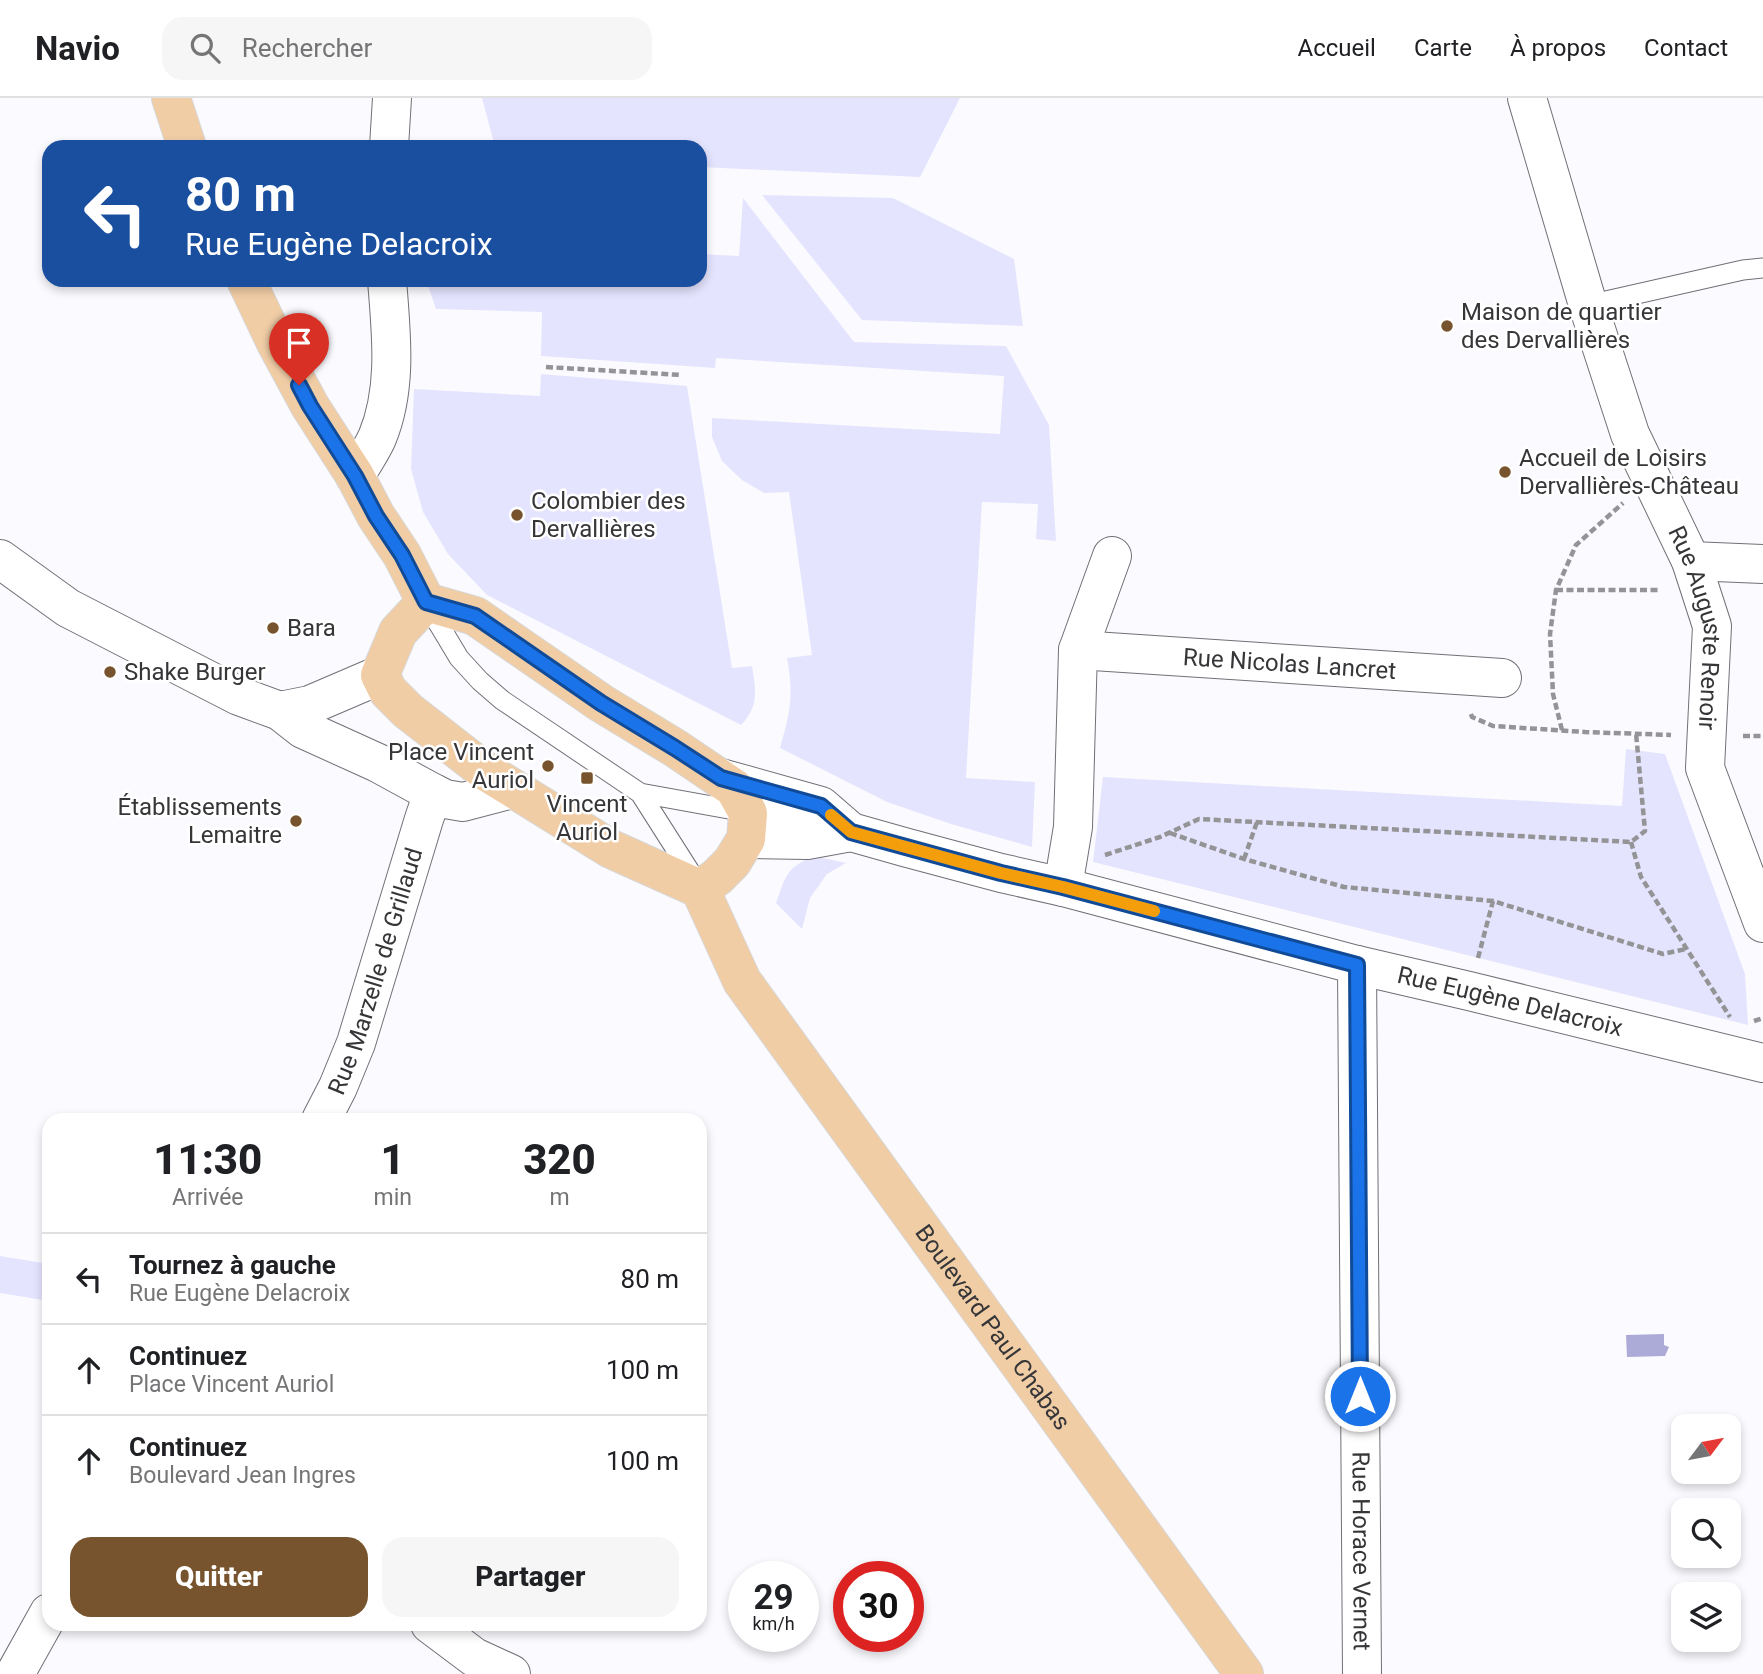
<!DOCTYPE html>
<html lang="fr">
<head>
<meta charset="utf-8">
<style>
  body { margin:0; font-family:Roboto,sans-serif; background:#f6f6f6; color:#202124; height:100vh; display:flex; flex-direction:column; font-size:26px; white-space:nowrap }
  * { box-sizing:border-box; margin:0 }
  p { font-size:23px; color:#757577 }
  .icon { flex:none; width:38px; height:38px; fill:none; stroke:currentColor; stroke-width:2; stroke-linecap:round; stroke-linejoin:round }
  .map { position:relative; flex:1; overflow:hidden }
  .details { position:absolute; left:42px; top:1015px; width:665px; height:518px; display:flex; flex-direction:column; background:#fff; border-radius:21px; box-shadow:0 4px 10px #0003 }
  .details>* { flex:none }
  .guide { position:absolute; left:42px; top:42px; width:665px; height:147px; border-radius:21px; box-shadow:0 4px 10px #0003; background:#1a4fa0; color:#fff; overflow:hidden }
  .needle { width:46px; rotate:58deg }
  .buttons { position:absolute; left:1671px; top:1316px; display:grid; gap:14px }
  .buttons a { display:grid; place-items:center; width:70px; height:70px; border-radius:14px; background:#fff; box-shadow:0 4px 10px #0003; font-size:35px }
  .speed { position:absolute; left:728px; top:1463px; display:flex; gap:14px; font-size:35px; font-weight:700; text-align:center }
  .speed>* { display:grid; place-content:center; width:91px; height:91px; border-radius:50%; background:#fff; box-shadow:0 4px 10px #0003; line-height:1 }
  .speed small { font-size:18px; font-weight:400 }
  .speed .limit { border:10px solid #d22; background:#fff; color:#111 }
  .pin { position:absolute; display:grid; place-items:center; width:60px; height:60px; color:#fff; margin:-72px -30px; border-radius:50% 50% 50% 0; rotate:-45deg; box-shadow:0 0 7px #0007 }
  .pin .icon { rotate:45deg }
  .me { position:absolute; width:77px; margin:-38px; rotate:0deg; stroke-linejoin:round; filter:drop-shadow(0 0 5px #0008) }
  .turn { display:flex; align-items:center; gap:24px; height:147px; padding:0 28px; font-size:32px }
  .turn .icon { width:91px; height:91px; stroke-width:2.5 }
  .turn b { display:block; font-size:49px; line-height:60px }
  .eta { display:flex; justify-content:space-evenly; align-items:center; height:119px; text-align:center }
  .eta b { font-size:42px; font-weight:800; line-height:49px }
  .button { display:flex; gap:14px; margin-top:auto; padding:14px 28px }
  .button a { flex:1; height:80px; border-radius:21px; background:#77542d; color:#fff; font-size:28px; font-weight:800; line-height:80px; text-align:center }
  .button a+a { background:#f6f6f6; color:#202124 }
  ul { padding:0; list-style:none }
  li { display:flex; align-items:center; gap:21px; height:91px; padding:0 28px; border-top:2px solid #e0e0e0 }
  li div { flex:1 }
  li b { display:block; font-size:26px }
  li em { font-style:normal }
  header { display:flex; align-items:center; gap:42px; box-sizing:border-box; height:98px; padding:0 35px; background:#fff; border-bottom:2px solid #e0e0e0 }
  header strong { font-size:33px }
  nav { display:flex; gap:38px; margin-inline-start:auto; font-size:24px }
  .search { width:490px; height:63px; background:#f6f6f6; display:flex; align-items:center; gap:18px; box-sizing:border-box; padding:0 24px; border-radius:21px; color:#757577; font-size:26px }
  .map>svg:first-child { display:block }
  .green { fill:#e5e4fe }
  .water { fill:#acaad6 }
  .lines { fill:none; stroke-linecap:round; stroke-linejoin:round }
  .service-casing { stroke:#707077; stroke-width:21 }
  .minor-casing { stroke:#707077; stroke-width:40 }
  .primary-casing { stroke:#d7d7d7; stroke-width:40 }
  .path { stroke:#949497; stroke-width:4.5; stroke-dasharray:7 3.5; stroke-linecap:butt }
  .service { stroke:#fff; stroke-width:19 }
  .minor { stroke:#fff; stroke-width:38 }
  .primary { stroke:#f1cda6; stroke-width:38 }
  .route-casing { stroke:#114b97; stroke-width:18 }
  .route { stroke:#1a73e8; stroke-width:12 }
  .slow { stroke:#f59e0b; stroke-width:12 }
  .poi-dot { fill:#77542d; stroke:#fff; stroke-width:2.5 }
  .labels { text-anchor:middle; stroke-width:5; stroke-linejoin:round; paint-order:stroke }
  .poi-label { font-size:24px; fill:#363639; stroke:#fff; text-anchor:start }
  .street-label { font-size:24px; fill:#363639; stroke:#fff }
</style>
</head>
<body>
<header>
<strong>Navio</strong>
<div class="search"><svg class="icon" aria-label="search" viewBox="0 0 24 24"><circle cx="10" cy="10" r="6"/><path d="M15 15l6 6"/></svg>Rechercher</div>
<nav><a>Accueil</a><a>Carte</a><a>À propos</a><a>Contact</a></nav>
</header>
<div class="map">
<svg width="1763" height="1576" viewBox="0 0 1763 1576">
  <rect width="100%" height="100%" fill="#fbfbff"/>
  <path class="green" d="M482,0h478l-40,79 -220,-10v-20h-205z
    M762,97l131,3 121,61 9,67 -161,-6z
    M743,100l111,144 152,4 43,79 7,116 -20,-2 2,-35 -56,-2 -16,276 69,4 -3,65 -81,-23 -64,-22 -107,-54c10,-36 14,-51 7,-90l25,-3 -23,-163 -25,1 -22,-13 -20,-19 -10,-24v-19l288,16 4,-58 -288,-18 -1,10 -174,-12 1,-44 -106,-3 -10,-29h274v-26l39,2z
    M541,276l146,12 45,282 20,-2c4,23 7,41 -11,59l-254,-130 -39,-41 -25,-42 -12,-43 3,-80 126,7z
    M1626,651l39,5 80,220 3,51 -655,-163 10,-85 519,29z
    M814,758l32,7 -19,11 -17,24 -8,31 -26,-26c10,-28 10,-35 38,-47z
    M0,1158l49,8v37l-49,-8z"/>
  <path class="water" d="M1664,1236v11l5,2 -4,9 -38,1 -1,-22z"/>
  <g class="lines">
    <g class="service-casing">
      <path id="service" d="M1588,207l155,-35 20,-2
        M426,505l33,55 21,23 22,19 138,93 177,32
        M640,695l56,88"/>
    </g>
    <g class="minor-casing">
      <g id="minor">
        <path id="s1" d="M1527,0l61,207 42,129 61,127 21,65 -7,142 58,155"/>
        <path d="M389,49l3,-49"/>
        <path d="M355,378c7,-12 16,-25 22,-38 21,-50 14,-106 10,-158"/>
        <path d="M0,461l68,49 171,88 41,15 23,18 75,34 55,30 12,6 18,3 49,-13"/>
        <path d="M1691,463l72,3"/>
        <path id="s2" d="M1078,552l424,28"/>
        <path d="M280,613l30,-6 70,-30"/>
        <path id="s3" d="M721,680l100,28 30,26 53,15 97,26 62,14 294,78 112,26 294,72"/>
        <path d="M746,741l61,1 44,-8"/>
        <path d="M1063,789l10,-60 5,-177 34,-94"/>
        <path id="s4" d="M1357,867l5,709"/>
        <path id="s5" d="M321,1022l17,-33 18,-44 68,-224 9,-26"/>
        <path d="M430,1526l44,33 37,17"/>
        <path d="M15,1576l34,-61"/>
      </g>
    </g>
    <g class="primary-casing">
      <g id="primary">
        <path d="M171,0l16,49"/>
        <path d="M246,182l30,63 34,63 45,70 21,40 26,39 24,47 49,14 126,87 74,45 59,40 14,25 -2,26 -14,23 -15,15 -17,12"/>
        <path id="s6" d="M426,504l-28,30 -18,43 8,16 20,20 77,60 126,78 89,40 42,92 502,693"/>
      </g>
    </g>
    <path class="path" d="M546,269l135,8
      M1556,492h105
      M1471,616l1,3 21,9 92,6 86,3
      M1562,632l-9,-36 -3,-60 6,-44 20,-45 47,-42
      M1743,638h20
      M1170,735l74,26 100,28 149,14 170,53 23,-5
      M1631,744l10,35 89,140
      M1105,757l55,-18 39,-18 432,23 14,-11 -9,-98
      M1244,761l13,-37
      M1478,860l15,-57
      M1754,923l9,-3"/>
    <use href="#service" class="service"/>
    <use href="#minor" class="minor"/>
    <use href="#primary" class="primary"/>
  </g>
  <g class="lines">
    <g class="route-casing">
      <path id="route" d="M299,287l11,21 45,70 21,40 26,39 24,47 49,14 126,87 74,45 46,30 100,28 30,26 150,41 62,14 294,78 3,431"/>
    </g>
    <use href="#route" class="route"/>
    <path class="slow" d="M831,717l20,17 150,41 62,14 91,24"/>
  </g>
  <g class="poi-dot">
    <circle cx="1447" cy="228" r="7"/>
    <circle cx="1505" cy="374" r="7"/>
    <circle cx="517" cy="417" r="7"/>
    <circle cx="273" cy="530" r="7"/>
    <circle cx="110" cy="574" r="7"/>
    <circle cx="548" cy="668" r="7"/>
    <rect x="580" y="673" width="14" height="14" rx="3.5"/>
    <circle cx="296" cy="723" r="7"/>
  </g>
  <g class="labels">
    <g class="poi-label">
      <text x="1461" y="222">Maison de quartier<tspan x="1461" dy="28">des Dervallières</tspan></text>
      <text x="1519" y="368">Accueil de Loisirs<tspan x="1519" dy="28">Dervallières-Château</tspan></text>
      <text x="531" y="411">Colombier des<tspan x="531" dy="28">Dervallières</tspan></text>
      <text x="287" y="538">Bara</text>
      <text x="124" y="582">Shake Burger</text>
      <text x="534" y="662" text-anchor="end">Place Vincent<tspan x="534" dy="28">Auriol</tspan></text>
      <text x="587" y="714" text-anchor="middle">Vincent<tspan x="587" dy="28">Auriol</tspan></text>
      <text x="282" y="717" text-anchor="end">Établissements<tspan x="282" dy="28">Lemaitre</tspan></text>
    </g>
    <g class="street-label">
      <text dy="8" stroke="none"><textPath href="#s1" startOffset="560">Rue Auguste Renoir</textPath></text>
      <text dy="8" stroke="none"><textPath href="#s2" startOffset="212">Rue Nicolas Lancret</textPath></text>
      <text dy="8" stroke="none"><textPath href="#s5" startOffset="159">Rue Marzelle de Grillaud</textPath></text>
      <text dy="8" stroke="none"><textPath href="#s3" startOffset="824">Rue Eugène Delacroix</textPath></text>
      <text dy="8" stroke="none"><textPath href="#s6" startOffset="1006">Boulevard Paul Chabas</textPath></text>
      <text dy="8" stroke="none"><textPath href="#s4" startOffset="586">Rue Horace Vernet</textPath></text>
    </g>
  </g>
</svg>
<div class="buttons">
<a><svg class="needle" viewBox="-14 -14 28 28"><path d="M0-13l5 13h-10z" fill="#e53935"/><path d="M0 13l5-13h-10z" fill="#757577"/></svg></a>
<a><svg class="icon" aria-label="search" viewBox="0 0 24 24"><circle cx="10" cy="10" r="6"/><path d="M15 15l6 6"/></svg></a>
<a><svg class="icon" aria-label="layers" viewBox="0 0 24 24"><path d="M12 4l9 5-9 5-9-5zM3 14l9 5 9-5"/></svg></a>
</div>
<div class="speed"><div>29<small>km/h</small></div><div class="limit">30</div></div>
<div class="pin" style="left:299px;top:287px;background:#d93025"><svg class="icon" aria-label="arrive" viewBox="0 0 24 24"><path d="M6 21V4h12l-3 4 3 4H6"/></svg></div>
<svg class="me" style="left:1360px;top:1298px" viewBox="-20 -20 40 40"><circle r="17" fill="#1a73e8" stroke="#fff" stroke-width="3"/><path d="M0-11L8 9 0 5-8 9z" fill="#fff"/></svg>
<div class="guide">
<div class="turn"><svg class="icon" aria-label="left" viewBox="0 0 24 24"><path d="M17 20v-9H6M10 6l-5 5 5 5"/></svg><div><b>80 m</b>Rue Eugène Delacroix</div></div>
</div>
<section class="details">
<div class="eta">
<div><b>11:30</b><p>Arrivée</p></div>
<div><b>1</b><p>min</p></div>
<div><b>320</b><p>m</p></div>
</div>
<ul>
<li><svg class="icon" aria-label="left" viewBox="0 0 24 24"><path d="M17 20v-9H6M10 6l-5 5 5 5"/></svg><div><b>Tournez à gauche</b><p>Rue Eugène Delacroix</p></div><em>80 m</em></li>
<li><svg class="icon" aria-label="ahead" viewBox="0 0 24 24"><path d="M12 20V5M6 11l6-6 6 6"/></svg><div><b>Continuez</b><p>Place Vincent Auriol</p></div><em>100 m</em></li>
<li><svg class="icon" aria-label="ahead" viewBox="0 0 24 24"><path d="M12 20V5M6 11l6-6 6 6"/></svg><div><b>Continuez</b><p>Boulevard Jean Ingres</p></div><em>100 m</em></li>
</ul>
<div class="button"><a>Quitter</a><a>Partager</a></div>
</section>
</div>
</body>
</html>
